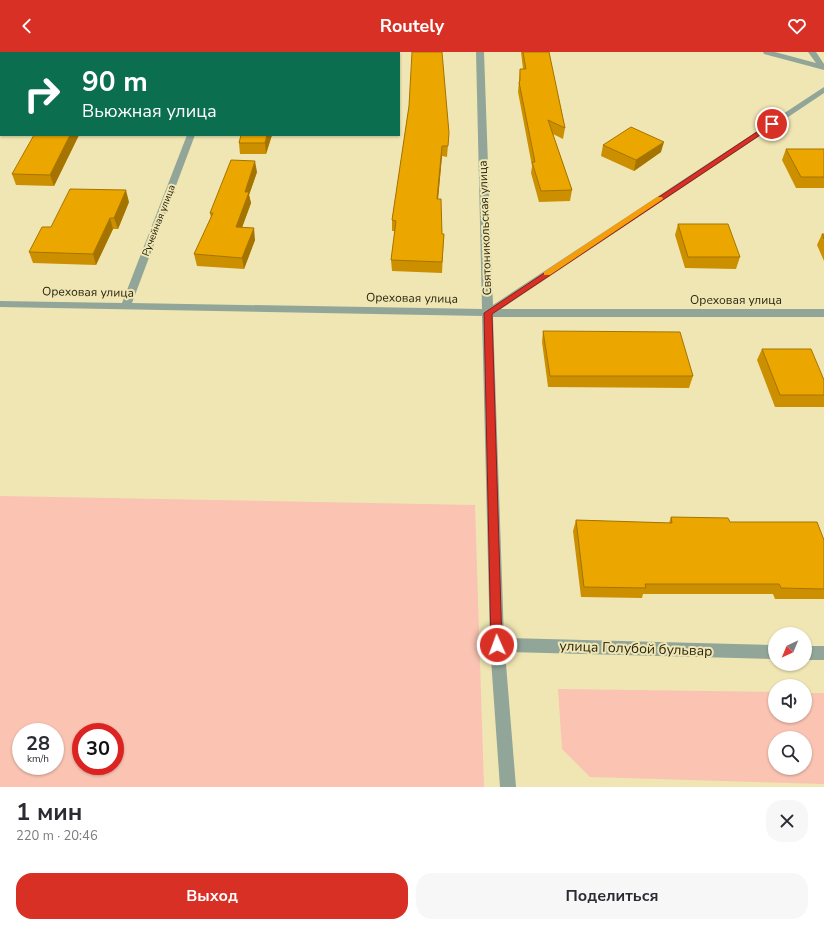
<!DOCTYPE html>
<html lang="ru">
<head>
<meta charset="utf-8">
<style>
  body { margin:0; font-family:"Nunito Sans",sans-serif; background:#f7f7f7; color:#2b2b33; height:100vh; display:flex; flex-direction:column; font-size:15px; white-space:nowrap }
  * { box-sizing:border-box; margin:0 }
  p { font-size:13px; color:#7c7c81 }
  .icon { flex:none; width:22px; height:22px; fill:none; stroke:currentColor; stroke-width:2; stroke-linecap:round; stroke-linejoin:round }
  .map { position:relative; height:735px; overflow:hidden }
  .details { display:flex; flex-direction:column; background:#fff; flex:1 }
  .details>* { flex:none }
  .banner { position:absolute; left:0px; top:0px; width:400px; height:84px; box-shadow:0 1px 3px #0004; background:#0b6e4f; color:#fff; overflow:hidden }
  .needle { width:26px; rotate:224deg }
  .controls { position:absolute; left:768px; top:575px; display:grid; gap:8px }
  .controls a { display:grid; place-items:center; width:44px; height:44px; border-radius:50%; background:#fff; box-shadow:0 1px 3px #0004; font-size:20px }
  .speed { position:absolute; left:12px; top:671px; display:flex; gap:8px; font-size:20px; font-weight:700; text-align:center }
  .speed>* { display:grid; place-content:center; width:52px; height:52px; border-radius:50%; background:#fff; box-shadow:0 1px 3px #0004; line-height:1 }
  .speed small { font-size:10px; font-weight:400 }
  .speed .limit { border:6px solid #d22; background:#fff; color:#111 }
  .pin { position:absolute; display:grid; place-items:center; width:34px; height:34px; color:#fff; margin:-17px; border:2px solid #fff; border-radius:50%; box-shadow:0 1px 4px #0007 }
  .me { position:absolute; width:44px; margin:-22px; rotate:358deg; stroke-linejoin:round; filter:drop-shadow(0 0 3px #0008) }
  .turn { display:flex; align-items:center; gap:14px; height:84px; padding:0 16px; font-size:18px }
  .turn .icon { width:52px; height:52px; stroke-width:2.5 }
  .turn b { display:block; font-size:28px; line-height:34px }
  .round { display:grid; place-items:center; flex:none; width:42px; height:42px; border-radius:16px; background:#f7f7f7 }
  .head { display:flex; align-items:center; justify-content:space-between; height:68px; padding:0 16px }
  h1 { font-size:24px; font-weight:700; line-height:30px }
  .button { display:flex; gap:8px; margin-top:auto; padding:8px 16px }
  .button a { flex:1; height:46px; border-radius:16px; background:#d93025; color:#fff; font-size:16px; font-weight:700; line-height:46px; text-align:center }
  .button a+a { background:#f7f7f7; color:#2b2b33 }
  header { display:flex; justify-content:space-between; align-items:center; height:52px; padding:0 16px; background:#d93025; color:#fff; font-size:18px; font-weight:700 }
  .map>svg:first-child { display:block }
  .green { fill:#fac3b2; fill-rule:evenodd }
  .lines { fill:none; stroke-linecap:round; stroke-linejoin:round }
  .minor { fill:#91a699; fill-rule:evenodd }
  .wall { fill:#cb8f00 }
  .shaded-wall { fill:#a57400 }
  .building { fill:#eca600; stroke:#a57400 }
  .route { fill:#d93025; stroke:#8d1f18 }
  .slow { fill:#f59e0b }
  .labels { text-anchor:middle; stroke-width:4; stroke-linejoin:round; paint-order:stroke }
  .far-street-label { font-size:10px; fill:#2a2612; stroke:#f0e6b3 }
  .street-label { font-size:12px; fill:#2a2612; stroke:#f0e6b3 }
  .near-street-label { font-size:14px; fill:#2a2612; stroke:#f0e6b3 }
</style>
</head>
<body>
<header><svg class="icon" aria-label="back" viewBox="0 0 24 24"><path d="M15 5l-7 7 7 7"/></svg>Routely<svg class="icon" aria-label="heart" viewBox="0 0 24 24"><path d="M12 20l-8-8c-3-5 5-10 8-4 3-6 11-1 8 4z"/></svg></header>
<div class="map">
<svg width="824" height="735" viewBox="0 0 824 735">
  <rect width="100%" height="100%" fill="#f0e6b3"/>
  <path class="green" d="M0,444l475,9 9,282h-484zM21,680h34v34h-34zM81,680h34v34h-34z
    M558,637l217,3v24h30v-23h19v91l-234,-7 -28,-28zM775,686h30v30h-30z"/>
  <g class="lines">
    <path class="minor" d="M219,0h8v1h-8z
      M476,0h8l9,253 331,-218v6l-323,216h323v8h-331l11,321 271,7v14l-270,-7 11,135h-16l-10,-142 -8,-329 -482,-9v-6l122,2 65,-168h8l-63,168 350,6z
      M763,0h12l41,11 -8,-11h8l8,12v6l-60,-16z
      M805,594h19v14h-19z"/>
  </g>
  <path class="wall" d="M521,0h28l16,76 -2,11 -10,-5 19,56 -2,11 -31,1 -8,-29 1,-7 -14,-74 2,-23h3z
    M442,7l7,74 -2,24 -5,-1 -4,43 4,35h2l-2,39 -50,-2 -1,-11 4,-29h-3v-11l17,-114z
    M79,83l-25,51 -38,-1 -4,-11z
    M241,83h31l-6,19h-26l-1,-11z
    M603,93l58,7 -27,19 -33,-15z
    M786,97l38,1v38h-28l-14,-28z
    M257,120l-8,23 2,8 -9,25 13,12 -11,29 -47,-3 -3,-12 17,-36 -1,-5z
    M129,150l-11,27h-5l-17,36 -63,-2 -4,-11z
    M678,172l62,33 -4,12 -51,-1 -10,-33z
    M822,182h2v27l-7,-16z
    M543,279l150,45 -4,12 -141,-1 -6,-45z
    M762,297l62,31v27h-49l-18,-47z
    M671,465l59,5 94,18v59h-49l-2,-5h-130l-1,4 -61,-1 -8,-66 3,-11 93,3z"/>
  <path class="shaded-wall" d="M173,0h6v1h-6z
    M70,83h9l-25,51 -4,-11z
    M267,83h5l-6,19 -1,-11z
    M664,90l-3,10 -27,19 2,-11z
    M442,94v10l-5,54v-11z
    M255,109l2,11 -8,23 2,8 -13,35 -2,-11 9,-35z
    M126,138l3,12 -11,27 -4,-11z
    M110,166l3,11 -17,36 -3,-11z
    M254,176l1,12 -11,29 -2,-11z"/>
  <path class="building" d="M144,0h29v1h-29z
    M254,0h28v1h-28z
    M412,0h30l7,81 -1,13h-6l-5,53h4l1,35h2l-2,28 -51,-2 5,-39 -4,-1 17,-114z
    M523,0h26l16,76 -17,-8 24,70 -31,1 -9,-29h3l-16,-80 1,-1v-12h6z
    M631,75l33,15 -28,18 -33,-15z
    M34,83h36l-20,40 -38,-1z
    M241,83h26l-2,8h-26z
    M786,97h38v28h-23z
    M231,108l24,1 -10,31h4l-13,35 18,1 -12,30 -48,-4 19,-41h-3z
    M70,137l56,1 -12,28h-4l-17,36 -64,-2 13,-25h9z
    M678,172h50l12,33h-52z
    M822,182h2v5z
    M543,279l137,1 13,44h-143z
    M762,297h49l13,31v15h-44z
    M671,465l57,1 2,4h87l7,18v49l-43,-1 -2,-4h-134l1,4 -62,-1 -8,-67 96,3z"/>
  <path class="route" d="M772,70l3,2v1l-283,189 10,331 -1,3 -4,2 -4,-2 -2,-3 -7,-332z"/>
  <path class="slow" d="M657,145h5l1,2 -113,76h-6v-3z"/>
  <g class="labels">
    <g class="far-street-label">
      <text transform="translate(158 168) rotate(-69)" y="4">Ручейная улица</text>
    </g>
    <g class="street-label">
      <text transform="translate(485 176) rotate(-92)" y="4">Святоникольская улица</text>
      <text transform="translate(88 240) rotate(1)" y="4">Ореховая улица</text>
      <text transform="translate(412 246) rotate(1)" y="4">Ореховая улица</text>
      <text x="736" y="252">Ореховая улица</text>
    </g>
    <g class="near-street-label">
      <text transform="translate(636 596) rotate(2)" y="5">улица Голубой бульвар</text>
    </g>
  </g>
</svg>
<div class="controls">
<a><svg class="needle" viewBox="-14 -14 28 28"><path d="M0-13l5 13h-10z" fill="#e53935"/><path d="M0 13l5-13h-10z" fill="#7c7c81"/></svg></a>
<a><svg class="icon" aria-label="sound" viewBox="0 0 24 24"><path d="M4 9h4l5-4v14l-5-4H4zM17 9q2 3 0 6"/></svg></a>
<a><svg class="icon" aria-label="search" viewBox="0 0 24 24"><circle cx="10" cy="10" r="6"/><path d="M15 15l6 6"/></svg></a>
</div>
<div class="speed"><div>28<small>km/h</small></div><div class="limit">30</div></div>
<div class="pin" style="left:772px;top:72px;background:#d93025"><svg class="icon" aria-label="arrive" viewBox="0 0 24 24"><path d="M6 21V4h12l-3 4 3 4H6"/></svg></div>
<svg class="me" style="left:497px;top:593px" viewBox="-20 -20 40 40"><circle r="17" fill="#d93025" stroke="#fff" stroke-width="3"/><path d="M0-11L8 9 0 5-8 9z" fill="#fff"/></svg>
<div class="banner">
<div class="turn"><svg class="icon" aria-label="right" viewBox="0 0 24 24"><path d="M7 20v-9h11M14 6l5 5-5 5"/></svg><div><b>90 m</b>Вьюжная улица</div></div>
</div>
</div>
<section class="details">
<div class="head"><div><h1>1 мин</h1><p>220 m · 20:46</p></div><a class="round"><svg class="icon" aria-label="close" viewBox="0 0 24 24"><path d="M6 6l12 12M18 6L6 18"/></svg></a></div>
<div class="button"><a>Выход</a><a>Поделиться</a></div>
</section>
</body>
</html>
